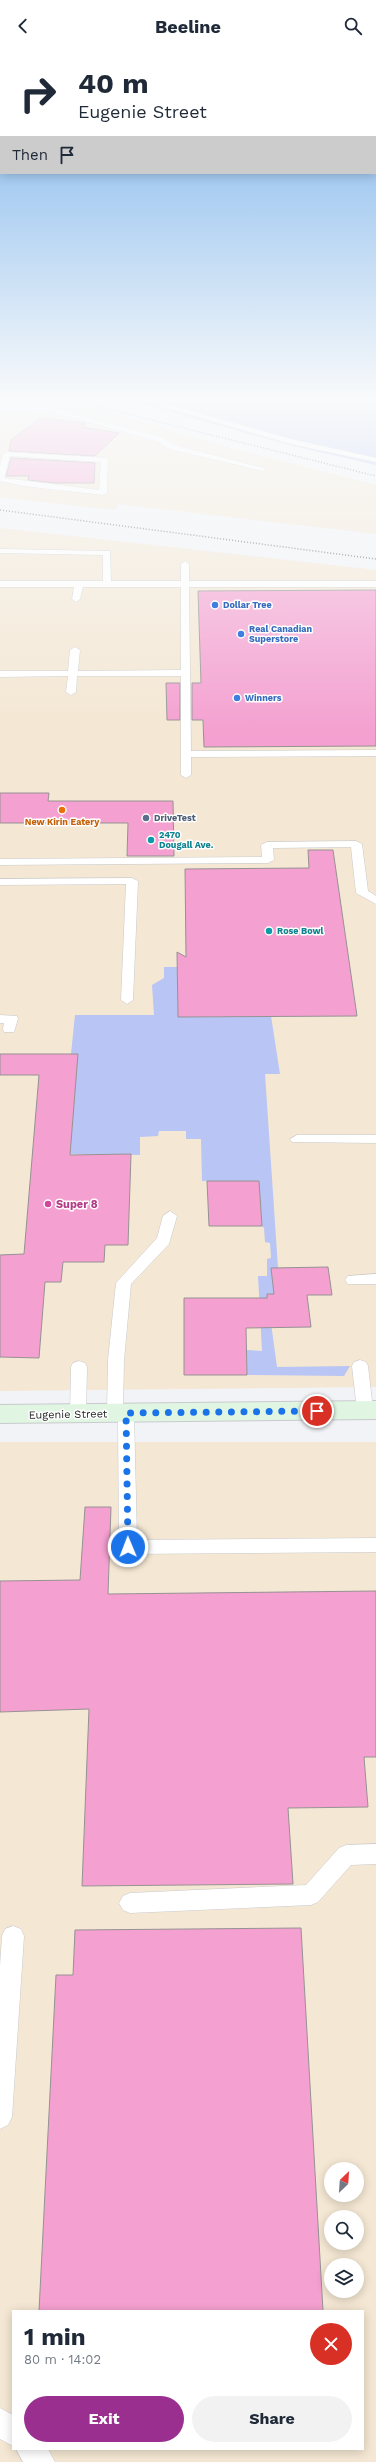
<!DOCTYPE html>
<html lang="en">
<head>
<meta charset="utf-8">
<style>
  body { margin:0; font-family:"Work Sans",sans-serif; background:#f2f2f3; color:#1f2937; height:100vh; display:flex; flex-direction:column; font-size:15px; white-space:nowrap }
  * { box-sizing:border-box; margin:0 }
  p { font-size:13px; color:#747a83 }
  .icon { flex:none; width:22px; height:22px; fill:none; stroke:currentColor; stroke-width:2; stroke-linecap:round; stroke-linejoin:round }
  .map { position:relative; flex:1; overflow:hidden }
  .panel { position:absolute; left:12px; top:2258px; width:352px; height:140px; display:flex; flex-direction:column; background:#fff; border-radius:0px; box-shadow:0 2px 10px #0003 }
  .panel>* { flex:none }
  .top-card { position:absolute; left:0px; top:0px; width:376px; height:122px; box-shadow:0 2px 10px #0003; background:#fff; color:#1f2937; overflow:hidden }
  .needle { width:26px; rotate:25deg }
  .controls { position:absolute; left:324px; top:2110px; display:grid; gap:8px }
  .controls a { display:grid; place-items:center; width:40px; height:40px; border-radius:50%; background:#fff; box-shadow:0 2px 10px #0003; font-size:20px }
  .pin { position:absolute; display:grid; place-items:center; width:34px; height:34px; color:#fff; margin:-17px; border:2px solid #fff; border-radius:50%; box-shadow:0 1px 4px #0007 }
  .me { position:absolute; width:44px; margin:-22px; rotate:359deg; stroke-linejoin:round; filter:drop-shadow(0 0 3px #0008) }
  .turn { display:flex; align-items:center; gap:14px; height:84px; padding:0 12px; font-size:18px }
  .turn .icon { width:52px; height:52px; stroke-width:2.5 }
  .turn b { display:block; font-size:28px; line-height:34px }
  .then { display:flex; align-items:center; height:38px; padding:0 12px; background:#0003; gap:8px; font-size:15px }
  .round { display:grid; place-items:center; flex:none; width:42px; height:42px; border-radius:21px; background:#f2f2f3 }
  .headline { display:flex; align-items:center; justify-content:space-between; height:68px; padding:0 12px }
  h1 { font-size:24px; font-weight:700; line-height:30px }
  .primary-button { display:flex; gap:8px; margin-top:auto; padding:8px 12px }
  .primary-button a { flex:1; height:46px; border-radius:24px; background:#9b2f90; color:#fff; font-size:16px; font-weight:700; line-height:46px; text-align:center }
  .primary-button a+a { background:#f2f2f3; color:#1f2937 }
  header { display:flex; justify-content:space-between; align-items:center; height:52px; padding:0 12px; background:#fff; font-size:18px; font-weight:700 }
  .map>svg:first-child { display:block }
  .commercial { fill:#f4e7d3; fill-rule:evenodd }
  .green { fill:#b9c5f4 }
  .building { fill:#f4a0d0; stroke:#969294 }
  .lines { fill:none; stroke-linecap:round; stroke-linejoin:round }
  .lane-casing { stroke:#c9cace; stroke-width:1 }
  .secondary-casing { stroke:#c9cace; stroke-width:2 }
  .path { stroke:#a0a1a4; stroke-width:1.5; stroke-dasharray:2 1; stroke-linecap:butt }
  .lane { fill:#fff; fill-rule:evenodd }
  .secondary { fill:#e0f6e2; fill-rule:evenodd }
  .rail { stroke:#5e5f61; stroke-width:1.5; stroke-dasharray:1 2; stroke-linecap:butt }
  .route { stroke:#1a73e8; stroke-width:7; stroke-dasharray:0 12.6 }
  .shop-dot { fill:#3f7fe0; stroke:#fff; stroke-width:1.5 }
  .food-dot { fill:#e8710a; stroke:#fff; stroke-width:1.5 }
  .service-dot { fill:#5c6f8a; stroke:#fff; stroke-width:1.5 }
  .culture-dot { fill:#0f9aa8; stroke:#fff; stroke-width:1.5 }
  .hotel-dot { fill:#d1479c; stroke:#fff; stroke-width:1.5 }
  .labels { text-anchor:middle; stroke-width:3; stroke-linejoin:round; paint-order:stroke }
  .far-shop-label { font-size:9px; font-weight:bold; fill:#366cbe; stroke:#fff; text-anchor:start }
  .far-service-label { font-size:9px; font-weight:bold; fill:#4e5e75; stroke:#fff; text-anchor:start }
  .far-food-label { font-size:9px; font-weight:bold; fill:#c56008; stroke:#fff }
  .far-culture-label { font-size:9px; font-weight:bold; fill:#0d838f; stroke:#fff; text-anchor:start }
  .hotel-label { font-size:11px; font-weight:bold; fill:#b23c85; stroke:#fff; text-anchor:start }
  .street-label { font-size:11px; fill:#242526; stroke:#fff }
</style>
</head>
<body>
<header><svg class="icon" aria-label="back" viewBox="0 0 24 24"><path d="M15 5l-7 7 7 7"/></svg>Beeline<svg class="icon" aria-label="search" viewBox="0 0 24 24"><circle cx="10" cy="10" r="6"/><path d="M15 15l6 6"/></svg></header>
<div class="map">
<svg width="376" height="2410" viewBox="0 0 376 2410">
  <rect width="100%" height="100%" fill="#f2f3f7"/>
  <path class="commercial" d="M0,345h55l181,52 140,36v49l-258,-30 -3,6 -115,-13z
    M0,476l376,42v817l-376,4z
    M0,1390h376v1020h-376zM331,2117h26v26h-26zM331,2165h26v26h-26zM331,2213h26v26h-26zM13,2259h350v138h-350z"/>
  <path class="green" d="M114,345h262v68l-83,-19z
    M164,915h13l1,50 93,-1 9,58h-15l13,194h-7l3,26h-7l10,73 73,-1 -6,10 -97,-1v-25l15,1 -4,-75h9v-17l4,-1 -1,-15 -5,-1 -1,-14 -2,-2 -3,-45h-57l-1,-42h-15v-8h-27l-1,5 -18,1v18l-70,-1 8,-100h-7l4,-39h79l-2,-30 12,-7z"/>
  <path class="building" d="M41,366l45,5 -4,4 37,6 -24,23 -86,-5 2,-11z
    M11,406l84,5 -1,20h-38l-28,-3 1,-4h-23z
    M376,538v156l-172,1 -1,-27h-11v-37h9l-3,-92z
    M166,631h14v37h-13z
    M0,741h49l-1,8h125l1,55h-47l1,-33h-128z
    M308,798h25l24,166 -179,1 -1,-65 9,5 -1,-88 124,-1z
    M0,1002h78l-8,101 61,-1 -3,91h-23l-1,17h-41l-2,20h-16l-6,76 -39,-1v-102l24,-1 15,-179h-39z
    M207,1129h52l3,45h-53z
    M328,1215l4,28h-25l4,32 -65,1 1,47h-63v-77h83v-4h7l-3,-26z
    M85,1455h26l-3,87 268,-3v166h-12l4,50 -80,1 5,76 -211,2 7,-177 -89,3v-131l80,-1z
    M301,1876l22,383h-284l17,-336h17l2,-45z"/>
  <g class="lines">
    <g class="lane-casing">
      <path id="lane" d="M131,345h9l155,43 81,18v4l-85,-18z
        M0,355l53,1 112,30 10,7 92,24 -4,2 -94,-22 -10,-7 -106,-30 -53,-1z
        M7,400l101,6 -1,35 -4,2 -80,-9 -23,-5v-15l3,-12zM10,404l91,6 -2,28 -95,-12z
        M0,497l110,2 1,30h70v-17l4,-3 4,3v17h187v6h-187l2,164 185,-1v6l-185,1v18l-5,3 -5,-3v-99h-104l-1,16 -5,3 -5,-3 2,-16 -68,1v-6h68l2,-21 5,-3 5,3 -2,21 103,-1v-83h-98l-3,12 -4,3 -4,-3 2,-12h-74v-6h103v-26l-103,-2z
        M356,789l6,3 6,47 8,5v8l-20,-11 -5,-46 -78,1 1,12 -6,3 -268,2v-6l262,-2 -1,-12 6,-3z
        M132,826l6,3 -5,119 -6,4 -6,-4 5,-116 -126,1v-6z
        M0,963l17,1 1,3 -4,13h-10l-1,-3 1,-6h-4z
        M297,1083h79v8l-84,-1 -2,-3z
        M170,1159l7,5 -8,28 -38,40 -7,76 -1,48 9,1 2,4 3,127 239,-2v14l-248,2 -6,-2 -3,-5 -1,-129 -9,-1 -2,-4 1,-53 8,-77 41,-45 6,-22z
        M376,1222v10h-28l-3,-4 3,-4z
        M360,1308l6,2 2,4 5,44 -2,4 -6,2 -6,-2 -2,-4 -5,-44 2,-4z
        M79,1309l6,2 2,4 -1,47 -2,4 -6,2 -6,-2 -2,-4 1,-47 2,-4z
        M376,1792v20l-25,1 -33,37 -7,3 -181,8 -7,-3 -4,-7 4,-7 7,-3 176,-8 33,-37 7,-3z
        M13,1874l8,3 3,7 -12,181 -4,8 -8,4v-163l2,-30 3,-7z
        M0,2356l13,7v31l-13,-7z
        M16,2397h32l7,13h-32z"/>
    </g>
    <g class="secondary-casing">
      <path id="secondary" d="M376,1349v18l-376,4v-18z"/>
    </g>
    <path class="path" d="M348,345l28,6
      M222,353l35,-8"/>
    <use href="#lane" class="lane"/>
    <use href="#secondary" class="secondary"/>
    <path class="rail" d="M59,345l317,79
      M0,458l376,49"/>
  </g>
  <linearGradient id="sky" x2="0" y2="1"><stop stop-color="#77b1eb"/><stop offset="0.51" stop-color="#f9fafb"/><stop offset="1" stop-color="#f9fafb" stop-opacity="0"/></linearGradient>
  <rect width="376" height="682" fill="url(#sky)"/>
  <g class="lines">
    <path class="route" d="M128,1495l-2,-134 191,-2"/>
  </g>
  <g class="shop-dot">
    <circle cx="215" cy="553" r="4"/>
    <circle cx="241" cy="582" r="4"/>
    <circle cx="237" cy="646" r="4"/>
  </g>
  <circle class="food-dot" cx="62" cy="758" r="4"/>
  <circle class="service-dot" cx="146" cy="766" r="4"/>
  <g class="culture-dot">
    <circle cx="151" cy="788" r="4"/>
    <circle cx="269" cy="879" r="4"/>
  </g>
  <circle class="hotel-dot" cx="48" cy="1152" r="4"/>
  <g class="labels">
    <g class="far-shop-label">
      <text x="223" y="556">Dollar Tree</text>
      <text x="249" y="580">Real Canadian<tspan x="249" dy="10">Superstore</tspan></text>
      <text x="245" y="649">Winners</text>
    </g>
    <g class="far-service-label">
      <text x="154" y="769">DriveTest</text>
    </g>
    <g class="far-food-label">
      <text x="62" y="773">New Kirin Eatery</text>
    </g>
    <g class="far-culture-label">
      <text x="159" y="786">2470<tspan x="159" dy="10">Dougall Ave.</tspan></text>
      <text x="277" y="882">Rose Bowl</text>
    </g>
    <g class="hotel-label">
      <text x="56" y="1156">Super 8</text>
    </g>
    <g class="street-label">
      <text transform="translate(68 1362) rotate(-1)" y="4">Eugenie Street</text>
    </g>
  </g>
</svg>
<div class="controls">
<a><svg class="needle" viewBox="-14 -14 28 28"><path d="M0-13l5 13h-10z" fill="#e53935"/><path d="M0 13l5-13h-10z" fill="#747a83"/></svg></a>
<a><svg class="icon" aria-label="search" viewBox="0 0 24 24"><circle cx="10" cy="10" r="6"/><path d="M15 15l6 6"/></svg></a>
<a><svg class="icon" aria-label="layers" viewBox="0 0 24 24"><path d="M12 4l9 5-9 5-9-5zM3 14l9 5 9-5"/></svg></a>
</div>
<div class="pin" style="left:317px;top:1359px;background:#d93025"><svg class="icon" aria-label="arrive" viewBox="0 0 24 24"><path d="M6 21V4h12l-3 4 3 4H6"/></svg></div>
<svg class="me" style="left:128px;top:1495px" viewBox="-20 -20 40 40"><circle r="17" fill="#1a73e8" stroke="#fff" stroke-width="3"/><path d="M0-11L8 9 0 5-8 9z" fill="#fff"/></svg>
<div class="top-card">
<div class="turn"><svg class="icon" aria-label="right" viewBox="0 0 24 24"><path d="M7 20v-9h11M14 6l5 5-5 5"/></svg><div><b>40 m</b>Eugenie Street</div></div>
<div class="then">Then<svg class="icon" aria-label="arrive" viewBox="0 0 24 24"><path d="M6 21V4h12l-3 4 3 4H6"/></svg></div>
</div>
<section class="panel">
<div class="headline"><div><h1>1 min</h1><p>80 m · 14:02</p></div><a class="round" style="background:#d93025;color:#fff"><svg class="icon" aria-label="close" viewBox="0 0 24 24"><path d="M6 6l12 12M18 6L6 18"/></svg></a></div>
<div class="primary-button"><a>Exit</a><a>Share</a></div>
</section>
</div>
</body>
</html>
